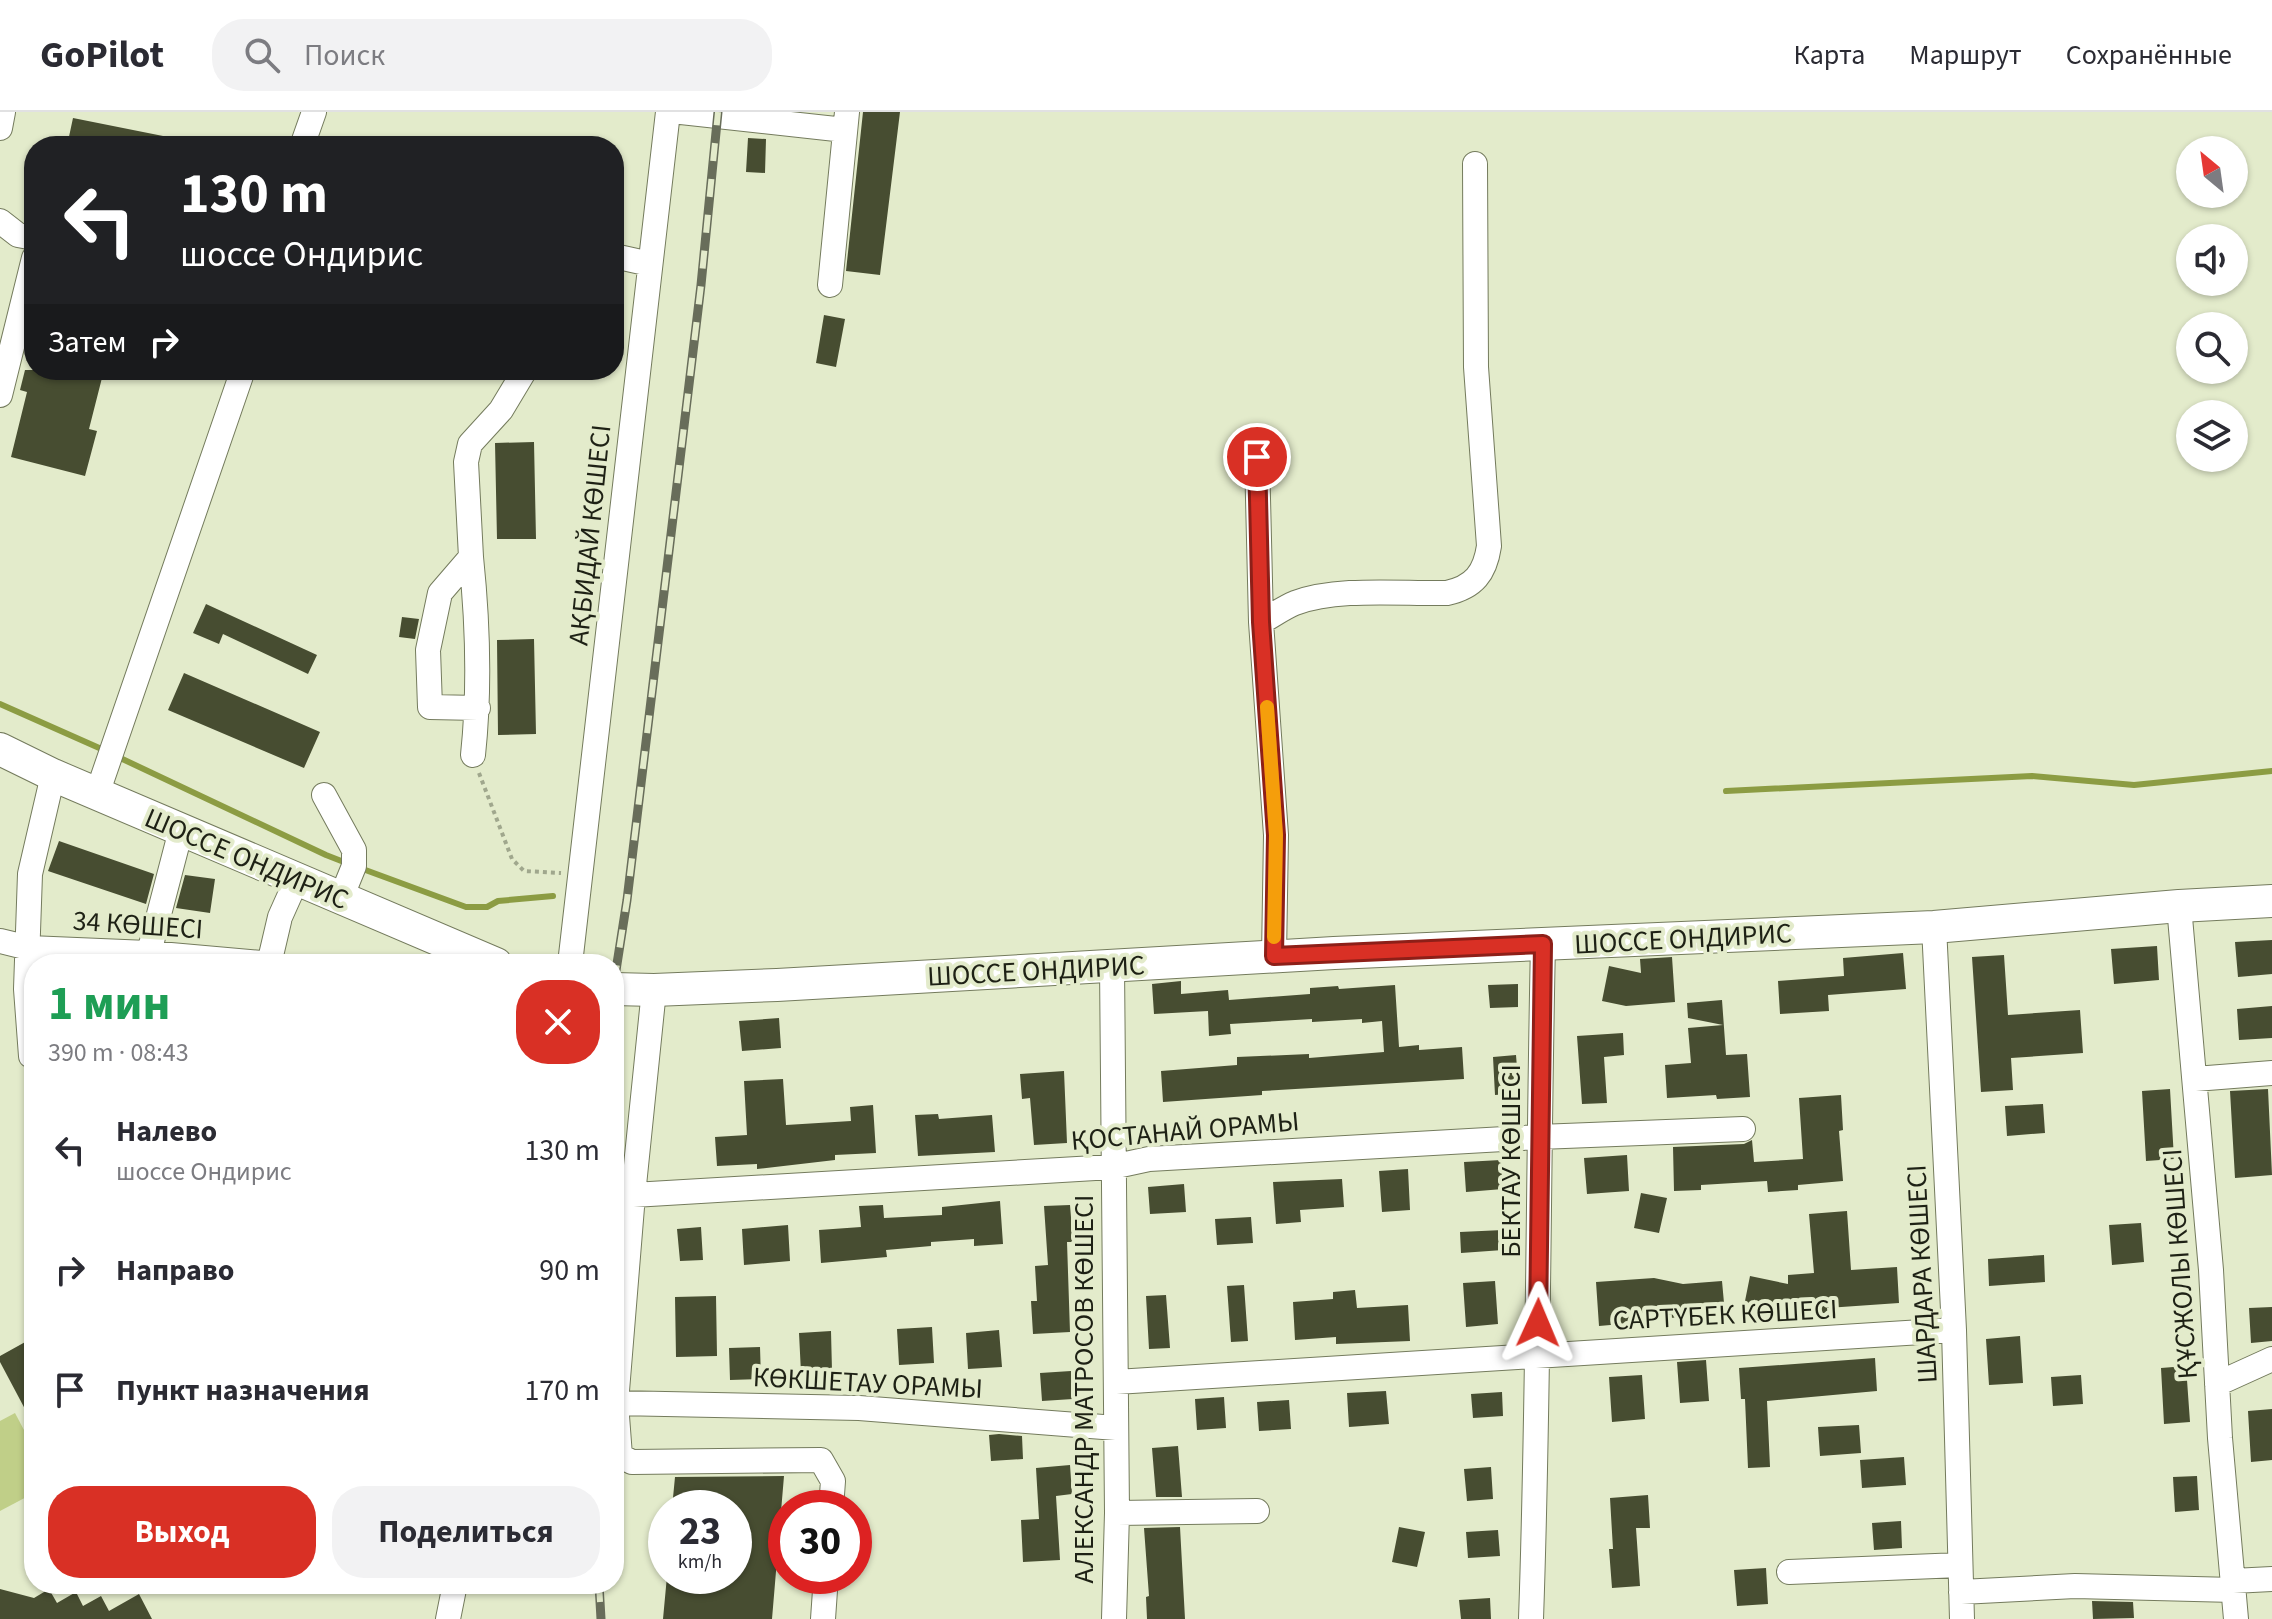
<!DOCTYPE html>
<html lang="ru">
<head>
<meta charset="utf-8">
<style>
  body { margin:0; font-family:"Source Sans 3",sans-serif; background:#f2f2f3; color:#2b2b33; height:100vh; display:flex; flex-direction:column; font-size:30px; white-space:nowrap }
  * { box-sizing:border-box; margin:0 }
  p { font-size:26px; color:#7c7c81 }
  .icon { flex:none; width:44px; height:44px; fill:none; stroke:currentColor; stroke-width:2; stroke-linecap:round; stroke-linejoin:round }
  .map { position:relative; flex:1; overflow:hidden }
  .sheet { position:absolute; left:24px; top:842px; width:600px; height:640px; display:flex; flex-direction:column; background:#fff; border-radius:32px; box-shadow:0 2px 6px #0004 }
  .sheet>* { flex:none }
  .banner { position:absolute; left:24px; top:24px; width:600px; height:244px; border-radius:32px; box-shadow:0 2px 6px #0004; background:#202124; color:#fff; overflow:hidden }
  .needle { width:52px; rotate:331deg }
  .tools { position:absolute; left:2176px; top:24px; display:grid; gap:16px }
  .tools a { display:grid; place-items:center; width:72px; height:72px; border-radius:50%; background:#fff; box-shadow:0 2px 6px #0004; font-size:40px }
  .speed { position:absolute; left:648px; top:1378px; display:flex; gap:16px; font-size:40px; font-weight:700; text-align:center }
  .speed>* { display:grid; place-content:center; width:104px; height:104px; border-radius:50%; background:#fff; box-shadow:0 2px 6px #0004; line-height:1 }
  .speed small { font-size:20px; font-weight:400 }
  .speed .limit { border:12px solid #d22; background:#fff; color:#111 }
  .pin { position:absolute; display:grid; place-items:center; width:68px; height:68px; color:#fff; margin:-34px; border:4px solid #fff; border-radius:50%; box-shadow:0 2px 8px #0007 }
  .me { position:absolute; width:88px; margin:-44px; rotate:1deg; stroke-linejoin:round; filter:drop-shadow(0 0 6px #0008) }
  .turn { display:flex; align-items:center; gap:28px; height:168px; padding:0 24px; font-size:36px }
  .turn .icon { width:104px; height:104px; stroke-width:2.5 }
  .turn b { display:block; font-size:56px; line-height:68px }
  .then { display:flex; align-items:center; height:76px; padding:0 24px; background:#0003; gap:16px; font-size:30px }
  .round { display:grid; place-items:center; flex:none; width:84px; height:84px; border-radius:32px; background:#f2f2f3 }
  .headline { display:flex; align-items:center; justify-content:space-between; height:136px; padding:0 24px }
  h1 { font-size:48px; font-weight:700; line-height:60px; color:#1e9e55 }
  .primary-button { display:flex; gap:16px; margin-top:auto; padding:16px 24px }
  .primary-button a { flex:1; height:92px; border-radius:32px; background:#d93025; color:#fff; font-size:32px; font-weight:700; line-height:92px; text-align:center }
  .primary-button a+a { background:#f2f2f3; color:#2b2b33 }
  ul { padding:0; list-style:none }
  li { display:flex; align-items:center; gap:24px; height:120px; padding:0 24px }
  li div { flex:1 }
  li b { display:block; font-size:30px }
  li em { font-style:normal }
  header { display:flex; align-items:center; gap:48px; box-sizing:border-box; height:112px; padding:0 40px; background:#fff; border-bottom:2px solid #e1e1e2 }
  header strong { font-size:38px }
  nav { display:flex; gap:44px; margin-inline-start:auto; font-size:28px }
  .search { width:560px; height:72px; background:#f2f2f3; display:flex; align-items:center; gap:20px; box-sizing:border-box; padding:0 28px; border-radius:32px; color:#7c7c81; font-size:30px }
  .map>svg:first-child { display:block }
  .green { fill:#c0cf88 }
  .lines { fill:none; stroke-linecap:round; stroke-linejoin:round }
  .stream { stroke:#8c9c43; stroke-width:6 }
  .building { fill:#474d31 }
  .minor-casing { stroke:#747b5d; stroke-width:26 }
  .major-casing { stroke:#747b5d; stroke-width:34 }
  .path { stroke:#a0a78d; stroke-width:4; stroke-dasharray:4 4; stroke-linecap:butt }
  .minor { stroke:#fff; stroke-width:24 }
  .major { stroke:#fff; stroke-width:32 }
  .rail-casing { stroke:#686d5a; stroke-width:9 }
  .rail { stroke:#e3ebcb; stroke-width:6; stroke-dasharray:18; stroke-linecap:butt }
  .route-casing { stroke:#8d1f18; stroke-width:20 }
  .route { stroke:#d93025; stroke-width:14 }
  .slow { stroke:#f59e0b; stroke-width:14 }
  .labels { text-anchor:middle; stroke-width:8; stroke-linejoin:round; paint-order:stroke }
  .street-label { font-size:28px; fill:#1e2115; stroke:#e3ebcb }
</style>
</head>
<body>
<header>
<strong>GoPilot</strong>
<div class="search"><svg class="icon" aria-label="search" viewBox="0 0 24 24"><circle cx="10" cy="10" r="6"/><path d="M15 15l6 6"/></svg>Поиск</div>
<nav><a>Карта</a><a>Маршрут</a><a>Сохранённые</a></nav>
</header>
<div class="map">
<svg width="2272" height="1507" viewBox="0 0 2272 1507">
  <rect width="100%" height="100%" fill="#e3ebcb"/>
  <path class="green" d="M15,1301l19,36v44l-34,18v-90z"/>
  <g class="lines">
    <path class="stream" d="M0,592l106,47
      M116,644l210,99 23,9
      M1726,679l306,-15 102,9 138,-14
      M360,756l106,39h21l11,-6 55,-5"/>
  </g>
  <path class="building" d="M863,0h37l-20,163 -34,-4z
    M73,6l100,20 -1,8h-105z
    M748,26l18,1 -1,34 -19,-1z
    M824,203l21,4 -9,48 -20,-4z
    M25,258h79l-15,59 8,2 -12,45 -74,-19 16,-65 -7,-2z
    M534,330l2,97h-39l-2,-96z
    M206,492l111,51 -9,19 -85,-40 -4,10 -26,-11z
    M402,505l17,2 -4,20 -16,-2z
    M534,527l2,95 -38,1 -1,-95z
    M184,561l136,59 -16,36 -136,-58z
    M59,729l95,33 -8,30 -98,-33z
    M185,763l30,4 -5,34 -34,-5z
    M2272,828v34l-34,3 -3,-35z
    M2157,834l2,34 -45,4 -3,-35z
    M1903,841l3,36 -78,6 1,16 -49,3 -2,-33 66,-5 -1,-18z
    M2004,843l4,60 72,-5 3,43 -72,5 2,32 -32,2 -9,-135z
    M1672,845l3,45 -49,4 -24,-5 7,-35 32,7 -1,-14z
    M1181,869v13l47,-4 1,10 81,-6v-6l28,-2 1,3 56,-4 4,62 20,-2v5l43,-3 2,32 -202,12v4l-99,7 -2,-31 76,-6v-8l72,-3v4l75,-6 -2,-31 -20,2v-4l-50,3v-3l-82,5 1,10 -22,2 -1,-25 -54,3 -2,-30z
    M1518,872v23l-28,1 -2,-23z
    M1722,888l4,55 21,-1 3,43 -33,2 -1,-4 -49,3 -2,-33 26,-2 -3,-35 35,-3 -35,-7 -1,-15z
    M2272,894v32l-33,2 -2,-31z
    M779,906l2,30 -39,3 -3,-30z
    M1623,921l1,22 -20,2 3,46 -25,1 -5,-68z
    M1516,943l3,38 -24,2 -2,-38z
    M1064,959l3,72 -33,2 -4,-47 -8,1 -2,-25z
    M783,967l3,46 65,-4 -1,-14 23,-2 3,48 -41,2v5l-78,9v-5l-40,2 -2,-29 32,-2 -3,-54z
    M2170,977l4,70 -28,2 -4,-70z
    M2268,977l4,86 -37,3 -5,-87z
    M1841,983l2,35 -4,1 4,50 -45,4v5l-30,2 -1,-11 -66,4v5l-27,1 -1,-44 71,-3 8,-4 2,22 49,-3 -4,-61z
    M2043,992l2,29 -38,3 -2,-30z
    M938,1002l1,5 53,-4 3,37 -77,4 -3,-41z
    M1627,1043l2,36 -42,3 -3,-36z
    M1501,1048l2,29 -37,3 -2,-30z
    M1408,1057l2,41 -28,2 -3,-41z
    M1342,1067l2,28 -44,3 1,12 -25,2 -3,-42z
    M1184,1072l2,28 -36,2 -2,-27z
    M1641,1081l26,5 -8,35 -25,-5z
    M1000,1089l3,43 -29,2v-7l-43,3v4l-45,4 1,7 -66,6 -2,-33 42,-3 -2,-21 24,-1 1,13 58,-3v-8z
    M1070,1093l3,37h-6l3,90 -37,2 -2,-33h6l-2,-35 13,-1 -4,-59z
    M1847,1099l4,59 46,-3 2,36 -72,5 1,11 -34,3 -51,-11 7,-35 38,8v-9l26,-2 -5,-59z
    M1251,1105l2,26 -36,2 -2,-26z
    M2141,1111l3,39 -32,3 -3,-40z
    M788,1113l2,36 -46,4 -2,-36z
    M701,1115l2,33 -23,1 -3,-32z
    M1503,1118v20l-42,3 -1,-21z
    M2044,1143l1,27 -56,4 -1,-27z
    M1654,1166l29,6 39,-3 3,33 -56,4 -36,-7v12l-34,3 -3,-44z
    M1495,1169l3,43 -32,3 -3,-44z
    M1244,1173l4,56 -17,1 -4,-56z
    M1355,1178l2,18 51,-3 2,36 -74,3v-7l-41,3 -2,-38 40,-3v-7z
    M1166,1183l4,53 -21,1 -3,-53z
    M716,1184l1,60 -41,1 -1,-60z
    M2272,1195v34l-21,2 -2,-35z
    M932,1215l2,36 -35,2 -2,-36z
    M999,1218l3,37 -34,2 -2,-36z
    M831,1219l1,40 -31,2 -2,-40z
    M2020,1224l3,47 -34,2 -3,-46z
    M27,1229l7,14v71l-34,-64v-6z
    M760,1235l1,32 -31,1 -1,-32z
    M1875,1246l2,33 -110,10 3,66 -22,1 -3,-69h-4l-2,-31z
    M1706,1248l3,41 -29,2 -3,-41z
    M2186,1254l4,56 -26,2 -3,-56z
    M1071,1259l2,28 -31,2 -2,-28z
    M1642,1263l3,44 -33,3 -3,-45z
    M2081,1263l2,29 -30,2 -2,-29z
    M1386,1279l3,33 -40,3 -2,-34z
    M1502,1280l1,24 -30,2 -2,-24z
    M1224,1285l2,31 -29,2 -2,-31z
    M1289,1288l2,29 -32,2 -2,-29z
    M2272,1297v51l-21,2 -3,-51z
    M1859,1313l2,28 -41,3 -2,-29z
    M999,1322l23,2 1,23 -32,2 -2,-26z
    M1178,1334l4,51h-26l-4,-49z
    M1904,1345l2,28 -44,3 -2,-28z
    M1070,1353l2,29 -16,2 4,64 -37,2 -2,-42 18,-1 -3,-51z
    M1491,1355l2,32 -26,2 -3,-32z
    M784,1364l-12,143h-109l4,-43h67v-68h-62l3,-31z
    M2197,1364l2,34 -24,2 -2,-35z
    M1648,1383l2,33h-14l4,58 -28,2 -3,-39h4l-3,-51z
    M1901,1409l1,27 -28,2 -2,-27z
    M1180,1415l5,92h-38l-1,-22 3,-1 -5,-68z
    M1399,1415l26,5 -8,35 -25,-5z
    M1498,1418l2,26 -32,2 -2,-26z
    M1766,1456l2,36 -31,2 -3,-36z
    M0,1477l34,9 15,-9 8,14 19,-11 7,14 18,-10 8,15 30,-17 13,25h-152z
    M1490,1486l1,21h-30l-2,-19z
    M2092,1489l41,1 1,16 -41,1z"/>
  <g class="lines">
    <g class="minor-casing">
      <path id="minor" d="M681,0l164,18
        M0,16l3,-16
        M302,34l12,-34
        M0,109l18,14 16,3
        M614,144l36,8
        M830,173l17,-173
        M0,283l34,-137
        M1257,345l4,165 15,213 -2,121
        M471,445c7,67 9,132 2,198
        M1261,510c11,-6 22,-14 34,-19 43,-16 106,-9 152,-10 27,-6 38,-20 42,-47l-13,-179 -1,-203
        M478,596l-48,-1 -2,-57 12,-57 31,-36 -5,-95 4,-18 31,-34 24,-40
        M97,682l146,-424
        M324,683l30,55v16l-13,32
        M2179,794l32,364 9,168 16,181
        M1934,815l20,403 8,289
        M0,829l29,7 119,5 124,11
        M146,852l35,-134
        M269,852l11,-47 17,-38
        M570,852l98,-852
        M1112,854l5,547 -3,106
        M654,878l-21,205 -17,208 4,53 12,6 189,-2 12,21 -2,27
        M31,944l-5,-67 4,-115 23,-99
        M2195,967l77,-6
        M633,1083l479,-28 37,-8 390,-22 204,-8
        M1116,1270l838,-52
        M2217,1272l55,-25
        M616,1291l243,5 257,20
        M1117,1401l140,-2
        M1789,1460l171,-7
        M2233,1469l39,-2
        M1961,1480l114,-6 159,4
        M448,1507l7,-35
        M823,1507l3,-43
        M1531,1507c8,-225 7,-450 12,-675"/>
    </g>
    <g class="major-casing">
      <path id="major" d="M0,637l53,26 443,189
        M614,877l40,1 123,-5 557,-32 600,-26 245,-21 93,-5"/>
    </g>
    <path class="path" d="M479,661l33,86 12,12 37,2"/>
    <use href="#minor" class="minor"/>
    <use href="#major" class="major"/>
    <g class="rail-casing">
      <path id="rail" d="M614,871l13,-83 74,-615 17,-173
        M599,1472l2,35"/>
    </g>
    <use href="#rail" class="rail"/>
  </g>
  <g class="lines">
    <g class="route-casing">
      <path id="route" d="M1257,345l4,165 15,213 -2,121 269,-12 -5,379"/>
    </g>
    <use href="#route" class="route"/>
    <path class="slow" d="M1267,595l9,128 -2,102"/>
  </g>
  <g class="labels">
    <g class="street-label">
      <text transform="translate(589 423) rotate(-84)" y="10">АҚБИДАЙ КӨШЕСІ</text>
      <text transform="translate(247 746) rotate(23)" y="10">ШОССЕ ОНДИРИС</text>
      <text transform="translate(138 812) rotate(4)" y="10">34 КӨШЕСІ</text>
      <text transform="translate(1683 826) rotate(-3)" y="10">ШОССЕ ОНДИРИС</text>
      <text transform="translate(1036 858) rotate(-3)" y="10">ШОССЕ ОНДИРИС</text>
      <text transform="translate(1185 1018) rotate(-5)" y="10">ҚОСТАНАЙ ОРАМЫ</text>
      <text transform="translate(1510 1049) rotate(-90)" y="10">БЕКТАУ КӨШЕСІ</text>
      <text transform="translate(2179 1152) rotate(-94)" y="10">ҚҰСЖОЛЫ КӨШЕСІ</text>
      <text transform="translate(1921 1162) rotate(-93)" y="10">ШАРДАРА КӨШЕСІ</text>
      <text transform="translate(1725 1202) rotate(-3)" y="10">САРТҮБЕК КӨШЕСІ</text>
      <text transform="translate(868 1270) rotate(3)" y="10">КӨКШЕТАУ ОРАМЫ</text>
      <text transform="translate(1083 1277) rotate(-90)" y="10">АЛЕКСАНДР МАТРОСОВ КӨШЕСІ</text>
    </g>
  </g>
</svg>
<div class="tools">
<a><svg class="needle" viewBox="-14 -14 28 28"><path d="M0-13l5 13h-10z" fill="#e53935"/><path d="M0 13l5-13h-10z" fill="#7c7c81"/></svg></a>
<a><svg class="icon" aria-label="sound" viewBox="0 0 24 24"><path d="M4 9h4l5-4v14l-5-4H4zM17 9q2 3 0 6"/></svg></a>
<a><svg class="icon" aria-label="search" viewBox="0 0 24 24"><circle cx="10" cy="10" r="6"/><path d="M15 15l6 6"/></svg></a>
<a><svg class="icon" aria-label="layers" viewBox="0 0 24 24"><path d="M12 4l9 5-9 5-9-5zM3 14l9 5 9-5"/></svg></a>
</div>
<div class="speed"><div>23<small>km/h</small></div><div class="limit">30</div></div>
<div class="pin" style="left:1257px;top:345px;background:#d93025"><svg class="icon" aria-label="arrive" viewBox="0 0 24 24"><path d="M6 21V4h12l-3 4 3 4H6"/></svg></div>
<svg class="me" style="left:1538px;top:1211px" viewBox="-20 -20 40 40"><path d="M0-17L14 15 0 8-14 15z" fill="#d93025" stroke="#fff" stroke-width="4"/></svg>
<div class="banner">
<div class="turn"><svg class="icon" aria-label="left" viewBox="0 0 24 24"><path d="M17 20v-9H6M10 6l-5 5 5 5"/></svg><div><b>130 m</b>шоссе Ондирис</div></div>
<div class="then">Затем<svg class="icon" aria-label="right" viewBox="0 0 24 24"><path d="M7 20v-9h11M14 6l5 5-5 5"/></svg></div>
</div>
<section class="sheet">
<div class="headline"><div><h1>1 мин</h1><p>390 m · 08:43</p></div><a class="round" style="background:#d93025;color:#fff"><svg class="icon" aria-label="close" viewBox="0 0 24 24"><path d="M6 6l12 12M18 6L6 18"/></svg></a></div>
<ul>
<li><svg class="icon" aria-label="left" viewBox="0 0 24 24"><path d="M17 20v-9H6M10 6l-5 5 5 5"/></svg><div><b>Налево</b><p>шоссе Ондирис</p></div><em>130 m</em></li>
<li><svg class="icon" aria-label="right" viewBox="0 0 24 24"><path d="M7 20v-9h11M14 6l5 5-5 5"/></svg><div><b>Направо</b></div><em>90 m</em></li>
<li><svg class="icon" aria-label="arrive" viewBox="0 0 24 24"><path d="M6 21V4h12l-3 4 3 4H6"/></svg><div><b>Пункт назначения</b></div><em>170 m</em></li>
</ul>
<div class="primary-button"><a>Выход</a><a>Поделиться</a></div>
</section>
</div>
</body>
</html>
